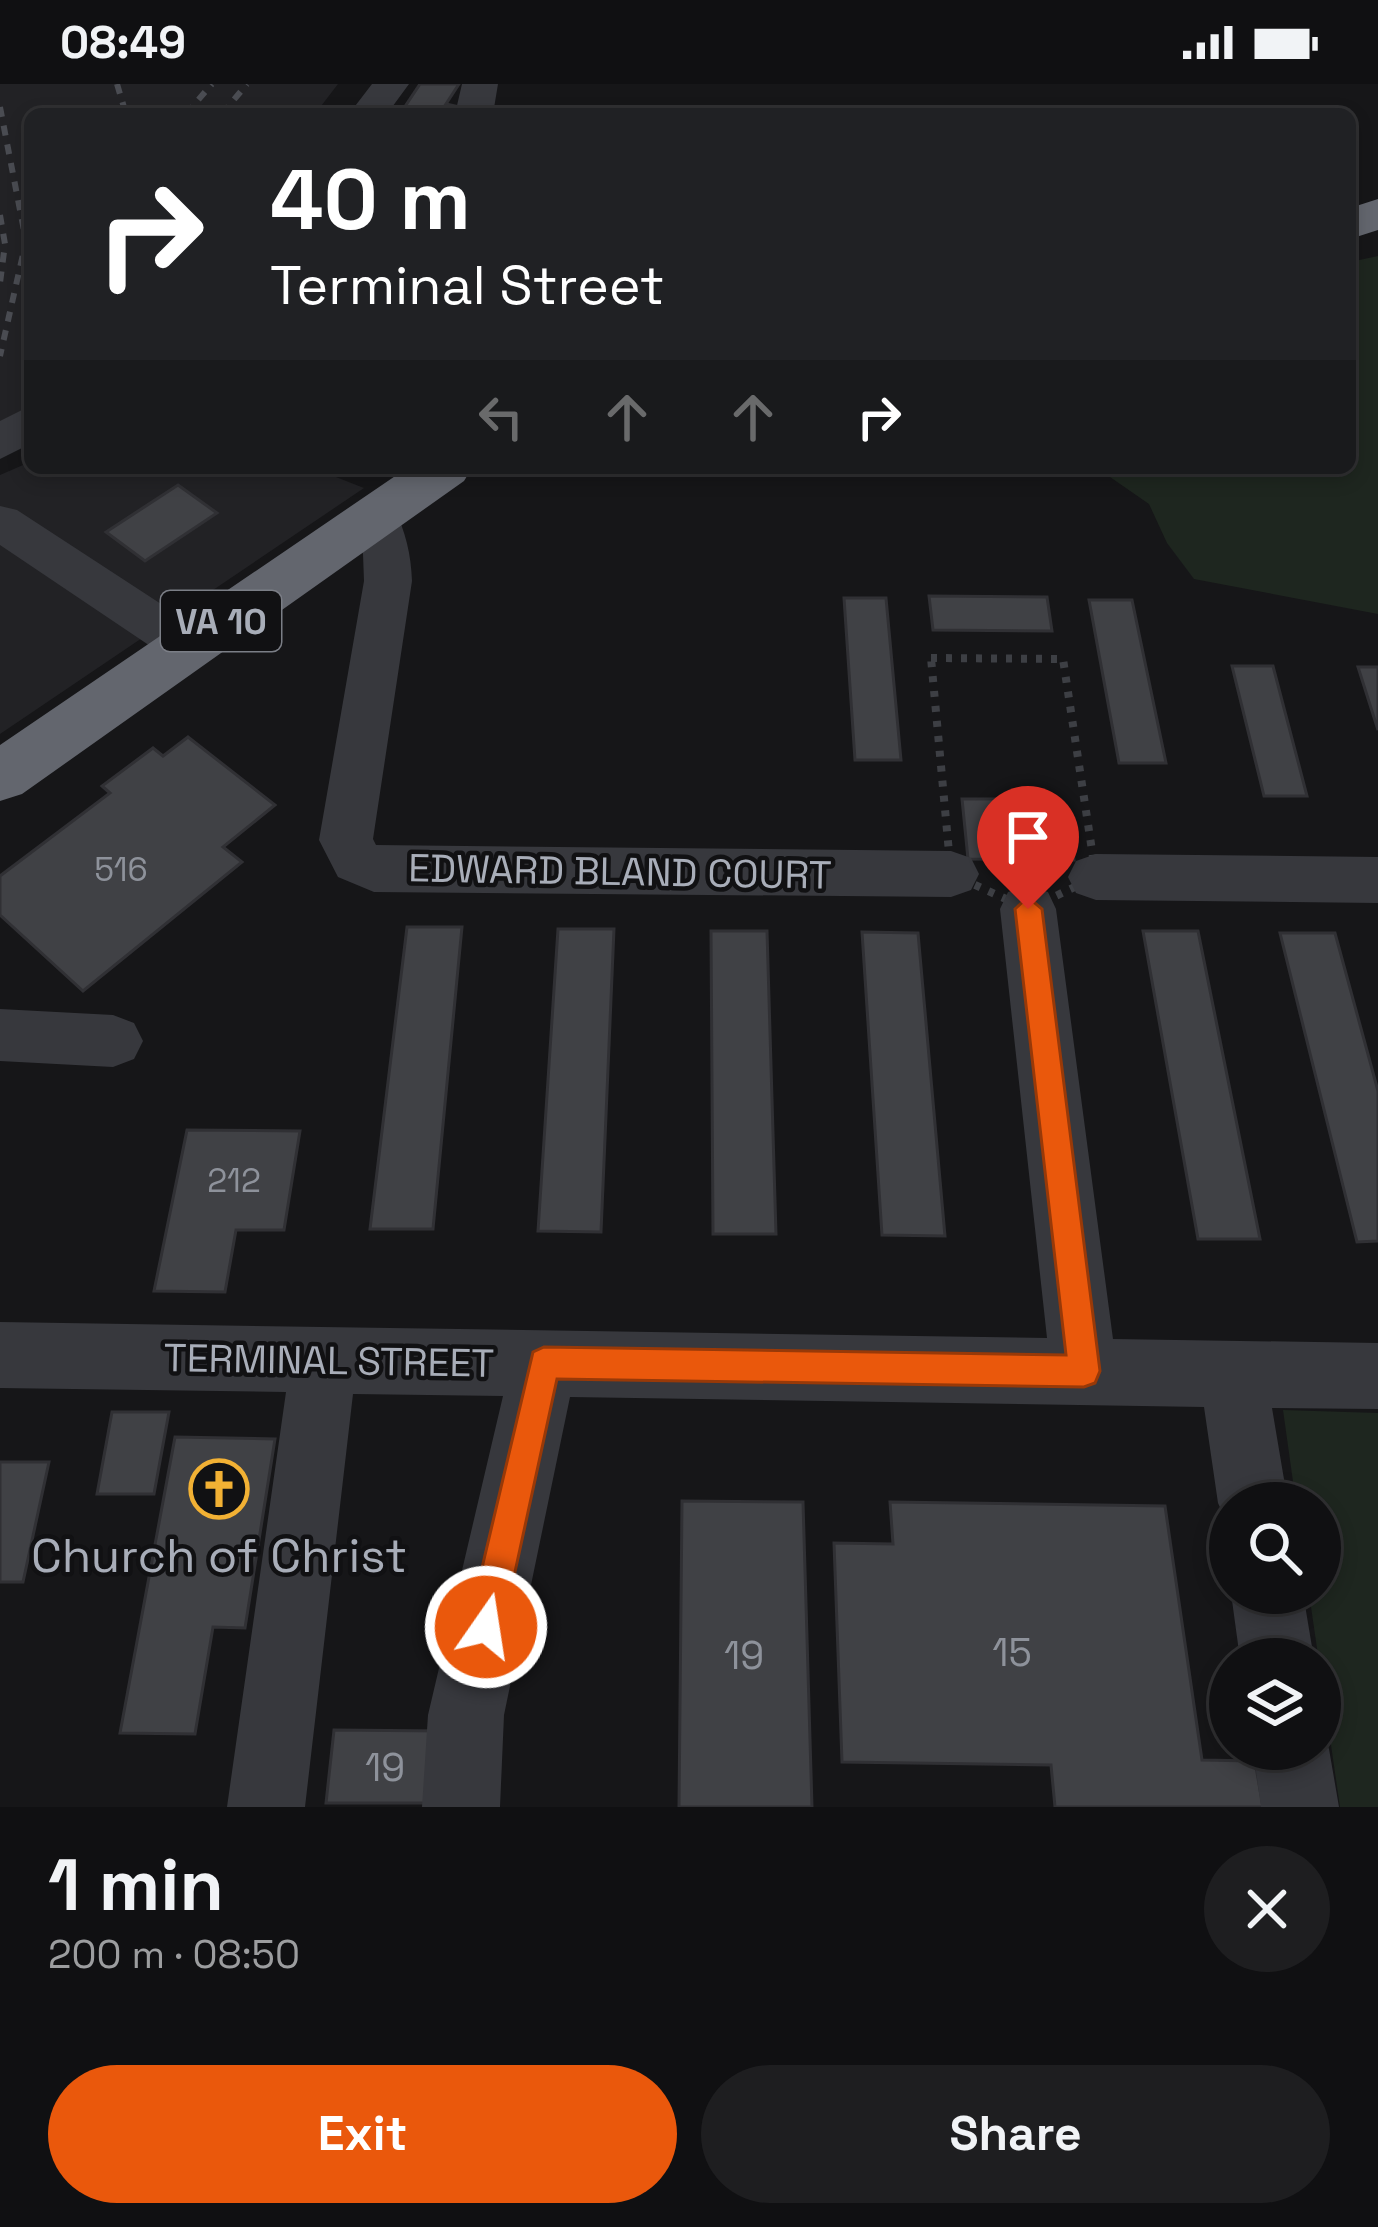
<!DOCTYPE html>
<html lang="en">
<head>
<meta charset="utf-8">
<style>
  body { margin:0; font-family:"Space Grotesk",sans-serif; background:#1e1e20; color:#f1f3f6; height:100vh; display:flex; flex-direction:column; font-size:45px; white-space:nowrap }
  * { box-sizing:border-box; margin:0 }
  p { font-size:39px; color:#9c9d9f }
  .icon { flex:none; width:66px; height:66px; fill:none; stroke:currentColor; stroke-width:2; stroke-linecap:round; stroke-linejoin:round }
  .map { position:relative; height:1723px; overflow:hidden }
  .sheet { display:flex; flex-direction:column; background:#101012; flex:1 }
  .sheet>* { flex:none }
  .banner { position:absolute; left:24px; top:24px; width:1332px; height:366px; border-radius:18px; box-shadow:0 6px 18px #0003,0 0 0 3px #303032; background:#202124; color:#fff; overflow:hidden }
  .tools { position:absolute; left:1209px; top:1398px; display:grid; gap:24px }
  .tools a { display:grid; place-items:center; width:132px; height:132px; border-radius:50%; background:#101012; box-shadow:0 6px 18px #0003,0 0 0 3px #303032; font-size:60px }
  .pin { position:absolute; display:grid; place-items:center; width:102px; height:102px; color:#fff; margin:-123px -51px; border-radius:50% 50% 50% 0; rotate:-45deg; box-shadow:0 0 12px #0007 }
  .pin .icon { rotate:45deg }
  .me { position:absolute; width:132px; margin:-66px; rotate:13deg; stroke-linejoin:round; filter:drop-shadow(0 0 9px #0008) }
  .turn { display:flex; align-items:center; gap:42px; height:252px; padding:0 48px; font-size:54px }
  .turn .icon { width:156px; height:156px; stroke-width:2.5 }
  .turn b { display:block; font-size:84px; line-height:102px }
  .lanes { display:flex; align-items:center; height:114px; padding:0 48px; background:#0003; justify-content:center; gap:60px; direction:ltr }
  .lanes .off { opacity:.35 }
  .round { display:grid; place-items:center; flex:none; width:126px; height:126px; border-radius:63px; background:#1e1e20 }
  .headline { display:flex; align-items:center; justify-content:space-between; height:204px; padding:0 48px }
  h1 { font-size:72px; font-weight:700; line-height:90px }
  .primary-button { display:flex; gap:24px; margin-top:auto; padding:24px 48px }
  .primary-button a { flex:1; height:138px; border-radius:72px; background:#ea580c; color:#fff; font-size:48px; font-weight:700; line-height:138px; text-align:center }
  .primary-button a+a { background:#1e1e20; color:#f1f3f6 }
  .status { display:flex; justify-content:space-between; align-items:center; height:84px; padding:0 60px; background:#101012; direction:ltr }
  .status svg { height:33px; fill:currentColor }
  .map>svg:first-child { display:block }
  .built { fill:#222225 }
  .green { fill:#1e261f }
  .building { fill:#404145; stroke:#303034; stroke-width:3 }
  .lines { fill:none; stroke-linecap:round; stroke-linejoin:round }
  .path { stroke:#3d3f44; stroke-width:8; stroke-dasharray:6 9; stroke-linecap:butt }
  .minor { fill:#37383d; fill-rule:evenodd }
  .highway { fill:#63666e; fill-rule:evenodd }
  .rail { stroke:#4a4c52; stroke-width:6; stroke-dasharray:10 9; stroke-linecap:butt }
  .route { fill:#ea580c; stroke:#983908; stroke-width:3 }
  .labels { text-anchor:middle; stroke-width:9; stroke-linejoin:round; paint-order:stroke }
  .number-label { font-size:33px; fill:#8e929b }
  .shield { fill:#111113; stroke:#7b7e86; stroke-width:3 }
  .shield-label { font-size:36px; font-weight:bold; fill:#a8adb8 }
  .street-label { font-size:39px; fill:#a8adb8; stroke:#111113 }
  .near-number-label { font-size:39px; fill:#8e929b }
  .near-poi-label { font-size:48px; fill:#a8adb8; stroke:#111113 }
</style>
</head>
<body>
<div class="status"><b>08:49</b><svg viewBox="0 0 49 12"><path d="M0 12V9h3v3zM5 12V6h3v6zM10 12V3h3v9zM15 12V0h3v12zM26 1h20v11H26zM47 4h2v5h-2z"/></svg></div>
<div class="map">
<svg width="1378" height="1723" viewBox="0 0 1378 1723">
  <rect width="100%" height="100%" fill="#161618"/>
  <path class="built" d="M0,0h338l-23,30h-285v335l-30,-9z
    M30,378v6h283l51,20 -364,246v-259z"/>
  <path class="green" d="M1378,172v358l-184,-35 -27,-36 -18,-39 -52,-36h253v-206z
    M1283,1326l95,3v394h-38l-31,-214h11v-90h-24z"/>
  <path class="building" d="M420,0h39l-13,20 9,2 -6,8h-49z
    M178,401l39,28 -72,48 -39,-29z
    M929,512l118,1 5,34 -119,-1z
    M844,514h42l15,162h-46z
    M1089,516h43l34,163h-47z
    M1232,582h41l34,130h-43z
    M1358,583h20v63z
    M188,653l87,68 -52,42 19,15 -159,129 -83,-76v-39l110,-83 -8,-7 51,-38 10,8z
    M962,715h90l5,31h13l4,30 -106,-1z
    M407,843h55l-29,302h-63z
    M558,845h56l-13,303 -63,-1z
    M711,847h56l9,303h-63z
    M1143,847h55l62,308h-62z
    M862,848l56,1 27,303 -63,-1z
    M1280,849h55l43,158v150l-21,1z
    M187,1046l113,1 -16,99h-48l-11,62 -71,-1z
    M112,1328h57l-15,82h-57z
    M175,1353l100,2 -30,189 -32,-1 -18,107 -75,-1z
    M0,1378h49l-26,120h-23z
    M682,1417l121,1 9,305h-133z
    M890,1418l275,4 37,254 53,1 8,46h-208l-4,-42 -209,-3 -8,-219 59,1z
    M334,1646l109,1 -6,72h-111z"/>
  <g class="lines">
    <path class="path" d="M931,574l132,1 33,218 -68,32 -77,-35z"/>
    <path class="minor" d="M372,0h37l-22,30h-38z
      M462,0h36l-5,30h-38z
      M30,322v38l-30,15v-38z
      M374,415l17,4c14,25 20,50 21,78l-39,258 3,6 575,6 20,7 8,16 -8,16 -20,7 -577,-5 -36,-15 -19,-37 45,-259 -1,-27 -12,-39 6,-12z
      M0,422l17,4 187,122 7,13 -7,13 -18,6 -18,-6 -168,-113z
      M1096,770l282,3v46l-282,-3 -20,-7 -8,-16 8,-16z
      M1028,802l20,6 8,17 57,430 265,4v66l-106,-1 16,95h-58v26l-12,-26 -14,-96 -634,-10 -66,318 -4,92h-78l6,-92 75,-319 -150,-2 -48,413h-78l59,-415 -286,-4v-66l1047,16 -47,-429 8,-17z
      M0,925l113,6 21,8 9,18 -9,18 -21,8 -113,-6z
      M1231,1509h72l11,66h-74z
      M1320,1643l9,22 10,58h-78l-8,-58h67z"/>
    <path class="highway" d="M1378,115v31l-28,9v-31z
      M407,384h65l-8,13 -442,313 -22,7v-56z"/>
    <path class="rail" d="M117,0l9,30
      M0,23l26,134 -26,115
      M186,30l26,-30
      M222,30l25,-30
      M0,131l5,29 -5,39"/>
  </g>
  <path class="route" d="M1028,813l14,12 58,462 -5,12 -11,4 -527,-8 -54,248 -5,12 -12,5 -13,-5 -5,-12 65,-275 11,-5 522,8 -51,-446z"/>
  <defs>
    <g id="church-ring" transform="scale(3)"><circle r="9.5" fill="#111113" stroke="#f2b134" stroke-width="1.5"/><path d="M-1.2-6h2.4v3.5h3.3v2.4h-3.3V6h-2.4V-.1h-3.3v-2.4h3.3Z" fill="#f2b134"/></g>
  </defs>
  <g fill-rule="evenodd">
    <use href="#church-ring" x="219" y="1405"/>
  </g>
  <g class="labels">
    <g class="number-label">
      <text x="121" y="797">516</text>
      <text x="234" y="1108">212</text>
    </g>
    <rect class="shield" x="161" y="507" width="120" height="60" rx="9"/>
    <g class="shield-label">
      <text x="221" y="550">VA 10</text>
    </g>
    <g class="street-label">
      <text transform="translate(620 787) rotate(1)" y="14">EDWARD BLAND COURT</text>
      <text transform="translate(329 1276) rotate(1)" y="14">TERMINAL STREET</text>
    </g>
    <g class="near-number-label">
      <text x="1012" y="1582">15</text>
      <text x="744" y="1585">19</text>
      <text x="385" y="1697">19</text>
    </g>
    <g class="near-poi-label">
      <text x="219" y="1488">Church of Christ</text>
    </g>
  </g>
</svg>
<div class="tools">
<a><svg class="icon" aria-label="search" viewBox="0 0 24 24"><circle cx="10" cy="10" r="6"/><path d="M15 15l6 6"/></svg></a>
<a><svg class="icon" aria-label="layers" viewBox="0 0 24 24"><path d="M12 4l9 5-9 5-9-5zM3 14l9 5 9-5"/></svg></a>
</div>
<div class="pin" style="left:1028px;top:825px;background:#d93025"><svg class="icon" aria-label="arrive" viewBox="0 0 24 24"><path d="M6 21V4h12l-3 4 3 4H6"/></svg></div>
<svg class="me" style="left:486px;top:1543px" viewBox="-20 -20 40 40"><circle r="17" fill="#ea580c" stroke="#fff" stroke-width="3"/><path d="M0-11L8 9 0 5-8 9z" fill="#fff"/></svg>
<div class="banner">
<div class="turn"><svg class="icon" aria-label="right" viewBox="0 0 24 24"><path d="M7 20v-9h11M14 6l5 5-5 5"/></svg><div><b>40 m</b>Terminal Street</div></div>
<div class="lanes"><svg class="icon off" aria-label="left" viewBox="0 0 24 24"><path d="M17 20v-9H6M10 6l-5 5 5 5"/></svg><svg class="icon off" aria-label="ahead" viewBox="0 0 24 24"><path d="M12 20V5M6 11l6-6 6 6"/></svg><svg class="icon off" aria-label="ahead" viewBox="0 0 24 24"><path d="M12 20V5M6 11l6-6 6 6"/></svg><svg class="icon" aria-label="right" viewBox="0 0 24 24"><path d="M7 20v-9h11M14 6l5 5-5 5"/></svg></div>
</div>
</div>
<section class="sheet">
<div class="headline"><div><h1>1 min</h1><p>200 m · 08:50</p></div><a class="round"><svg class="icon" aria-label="close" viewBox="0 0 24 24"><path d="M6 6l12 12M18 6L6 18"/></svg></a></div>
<div class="primary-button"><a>Exit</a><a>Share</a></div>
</section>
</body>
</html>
